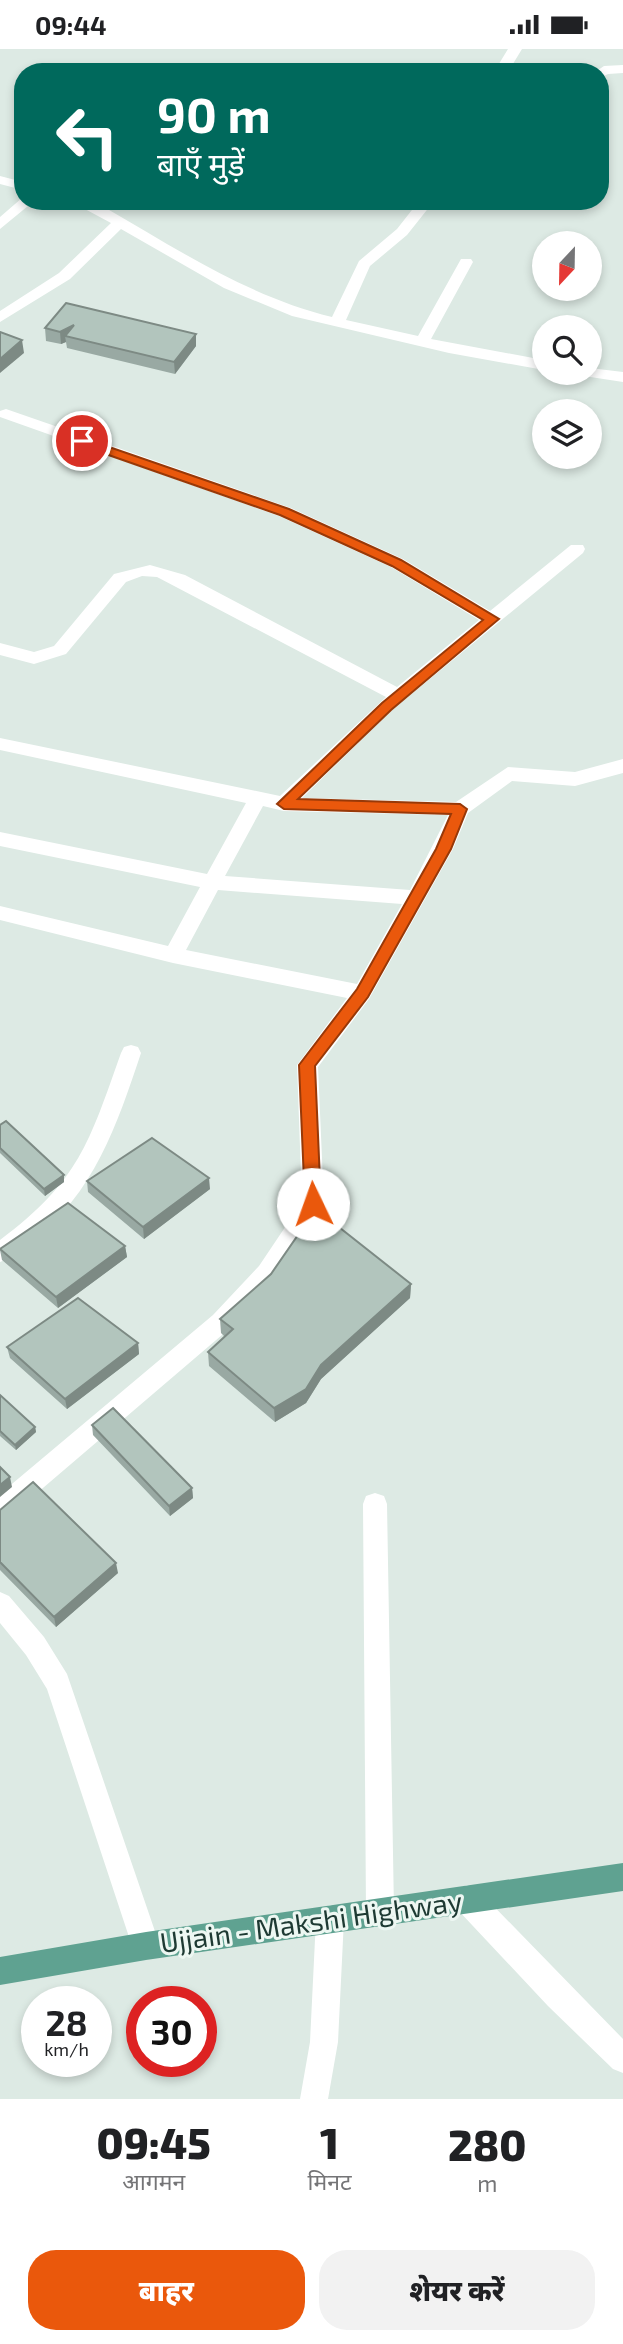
<!DOCTYPE html>
<html lang="hi">
<head>
<meta charset="utf-8">
<style>
  body { margin:0; font-family:"Exo 2","Noto Sans Devanagari",sans-serif; background:#f2f2f2; color:#202124; height:100vh; display:flex; flex-direction:column; font-size:26px; white-space:nowrap }
  * { box-sizing:border-box; margin:0 }
  p { font-size:23px; color:#757577 }
  .icon { flex:none; width:38px; height:38px; fill:none; stroke:currentColor; stroke-width:2; stroke-linecap:round; stroke-linejoin:round }
  .map { position:relative; height:2050px; overflow:hidden }
  .sheet { display:flex; flex-direction:column; background:#fff; flex:1 }
  .sheet>* { flex:none }
  .guide { position:absolute; left:14px; top:14px; width:595px; height:147px; border-radius:28px; box-shadow:0 4px 10px #0003; background:#00695c; color:#fff; overflow:hidden }
  .needle { width:46px; rotate:202deg }
  .fabs { position:absolute; left:532px; top:182px; display:grid; gap:14px }
  .fabs a { display:grid; place-items:center; width:70px; height:70px; border-radius:50%; background:#fff; box-shadow:0 4px 10px #0003; font-size:35px }
  .speed { position:absolute; left:21px; top:1937px; display:flex; gap:14px; font-size:35px; font-weight:700; text-align:center }
  .speed>* { display:grid; place-content:center; width:91px; height:91px; border-radius:50%; background:#fff; box-shadow:0 4px 10px #0003; line-height:1 }
  .speed small { font-size:18px; font-weight:400 }
  .speed .limit { border:10px solid #d22; background:#fff; color:#111 }
  .pin { position:absolute; display:grid; place-items:center; width:60px; height:60px; color:#fff; margin:-30px; border:4px solid #fff; border-radius:50%; box-shadow:0 2px 7px #0007 }
  .me { position:absolute; width:77px; margin:-38px; rotate:357deg; stroke-linejoin:round; filter:drop-shadow(0 0 5px #0008) }
  .turn { display:flex; align-items:center; gap:24px; height:147px; padding:0 28px; font-size:32px }
  .turn .icon { width:91px; height:91px; stroke-width:2.5 }
  .turn b { display:block; font-size:49px; line-height:60px }
  .eta { display:flex; justify-content:space-evenly; align-items:center; height:119px; text-align:center }
  .eta b { font-size:42px; font-weight:800; line-height:49px }
  .button { display:flex; gap:14px; margin-top:auto; padding:14px 28px }
  .button a { flex:1; height:80px; border-radius:28px; background:#ea580c; color:#fff; font-size:28px; font-weight:800; line-height:80px; text-align:center }
  .button a+a { background:#f2f2f2; color:#202124 }
  .status { display:flex; justify-content:space-between; align-items:center; height:49px; padding:0 35px; background:#fff; direction:ltr }
  .status svg { height:19px; fill:currentColor }
  .map>svg:first-child { display:block }
  .lines { fill:none; stroke-linecap:round; stroke-linejoin:round }
  .service { fill:#fff; fill-rule:evenodd }
  .minor { fill:#fff; fill-rule:evenodd }
  .primary { fill:#5fa291; fill-rule:evenodd }
  .wall { fill:#99a9a3 }
  .shaded-wall { fill:#7d8a84 }
  .building { fill:#b2c5bd; stroke:#7d8a84; stroke-width:2 }
  .route { fill:#ea580c; stroke:#983908; stroke-width:2 }
  .labels { text-anchor:middle; stroke-width:6; stroke-linejoin:round; paint-order:stroke }
  .near-street-label { font-size:28px; fill:#1e3a33; stroke:#edf7f2 }
</style>
</head>
<body>
<div class="status"><b>09:44</b><svg viewBox="0 0 49 12"><path d="M0 12V9h3v3zM5 12V6h3v6zM10 12V3h3v9zM15 12V0h3v12zM26 1h20v11H26zM47 4h2v5h-2z"/></svg></div>
<div class="map">
<svg width="623" height="2050" viewBox="0 0 623 2050">
  <rect width="100%" height="100%" fill="#ddeae4"/>
  <g class="lines">
    <path class="service" d="M100,152h15l-11,12h-10l-2,-3z"/>
    <path class="minor" d="M508,0h14l-14,23h-14z
      M623,16v8l-15,1 -8,4v-6h-5l9,-6z
      M0,127l23,6v8l-23,-6z
      M22,149l1,3h11l-34,28v-12z
      M70,152h20l14,6c73,42 145,90 228,110l27,-56 38,-32 22,-28h15l-27,34 -37,31 -24,54 72,16 43,-77h10l2,3 -42,77 113,21v10l-95,-17 -157,-37 -68,-28 -103,-59 -51,50 -70,43v-11l59,-38 52,-50z
      M590,319l33,4v10l-39,-6 -2,-3h8z
      M6,360l285,99 112,51 87,52 81,-66h12l2,4 -2,4 -191,157 -90,88 154,4 52,-35 67,5 48,-13v14l-48,13 -63,-5 -44,32 -15,36 -84,150 -51,68 6,137 -49,76 -46,49 -220,188 -9,3v-26l213,-179 46,-49 43,-64 -5,-137 50,-67 -174,-35 -173,-43v-14l168,40 32,-59 -200,-41v-14l207,42 39,-71 -246,-53v-12l280,58 106,-99 -229,-120 -15,-1 -16,6 -60,72 -32,10 -34,-9v-12l34,9 20,-6 60,-72 36,-9 35,10 212,112 82,-67 -88,-53 -112,-51 -279,-99v-6zM263,757l21,5 164,4 -38,75 -185,-14zM218,841l184,14 -45,80 -171,-34z
      M131,996l7,2 3,6c-24,72 -47,141 -110,189 -10,7 -19,16 -31,20v-22c79,-59 89,-97 121,-187l3,-6z
      M375,1444l9,3 3,8 7,407 -4,10 -10,4 -10,-4 -4,-10 -3,-407 3,-8z
      M0,1543l9,4 35,41 23,37 93,272 -4,10 -10,4 -10,-4 -4,-10 -85,-257 -21,-34 -26,-32z
      M467,1836l10,4 146,150v34l-10,-4 -65,-63 -91,-97 -4,-10 4,-10z
      M330,1856l10,4 4,10 -6,123 -10,57h-28l10,-57 6,-123 4,-10z"/>
    <path class="primary" d="M623,1814v28l-477,69 -146,25v-28l146,-25z"/>
  </g>
  <path class="wall" d="M45,279l151,6v12l-21,28 -108,-26 -1,-6 -5,2 -15,-3z
    M0,1076l64,57 -19,14 -45,-43z
    M87,1132l123,8 -66,50 -56,-47z
    M125,1197l2,11 -69,51 -56,-48 -2,-10z
    M411,1235l-1,14 -89,81 -15,24 -31,19 -66,-56 -1,-14 17,-15 -4,-4 -1,-14z
    M138,1294l1,11 -72,55 -57,-51 -3,-11z
    M0,1346l35,32 1,5 -20,18 -16,-14z
    M92,1376l100,63 1,10 -23,18 -77,-81z
    M0,1461l118,63 -62,54 -56,-57z"/>
  <path class="shaded-wall" d="M74,276l-9,11 1,6 -5,2 -1,-12z
    M196,285v12l-21,28 -1,-12z
    M22,291l2,13 -24,20v-14z
    M64,1126v7l-19,14 -1,-7z
    M209,1129l1,11 -66,50 -1,-12z
    M125,1197l2,11 -69,51 -2,-11z
    M411,1235l-1,14 -89,81 -15,24 -31,19 -1,-14z
    M138,1294l1,11 -72,55 -2,-10z
    M35,1378l1,5 -20,18 -1,-5z
    M10,1428l2,10 -12,10v-12z
    M192,1439l1,10 -23,18 -1,-10z
    M116,1514l2,10 -62,54 -2,-10z"/>
  <path class="building" d="M66,254l130,31 -22,28 -109,-26 9,-11 -14,7 -15,-4z
    M0,283l22,8 -22,19z
    M6,1072l58,54 -20,14 -44,-41v-23z
    M152,1089l57,40 -66,49 -56,-46z
    M68,1154l57,43 -69,51 -56,-48z
    M316,1160l95,75 -90,81 -15,24 -32,19 -66,-56 25,-23 -13,-10 51,-45z
    M78,1249l60,45 -73,56 -58,-52z
    M0,1346l35,32 -20,18 -15,-14z
    M113,1359l79,80 -23,18 -77,-81z
    M0,1418l10,10 -10,8z
    M33,1433l83,81 -62,54 -54,-55v-52z"/>
  <path class="route" d="M77,390h9l203,70 112,51 98,59 -108,91 -93,89 162,5 7,5 -16,40 -83,148 -53,69 6,138 -8,7 -8,-7 -6,-139 58,-76 79,-140 15,-35 -167,-5 -7,-5 105,-101 101,-83 -91,-54 -112,-51 -203,-71z"/>
  <g class="labels">
    <g class="near-street-label">
      <text transform="translate(311 1873) rotate(-8)" y="10">Ujjain - Makshi Highway</text>
    </g>
  </g>
</svg>
<div class="fabs">
<a><svg class="needle" viewBox="-14 -14 28 28"><path d="M0-13l5 13h-10z" fill="#e53935"/><path d="M0 13l5-13h-10z" fill="#757577"/></svg></a>
<a><svg class="icon" aria-label="search" viewBox="0 0 24 24"><circle cx="10" cy="10" r="6"/><path d="M15 15l6 6"/></svg></a>
<a><svg class="icon" aria-label="layers" viewBox="0 0 24 24"><path d="M12 4l9 5-9 5-9-5zM3 14l9 5 9-5"/></svg></a>
</div>
<div class="speed"><div>28<small>km/h</small></div><div class="limit">30</div></div>
<div class="pin" style="left:82px;top:392px;background:#d93025"><svg class="icon" aria-label="arrive" viewBox="0 0 24 24"><path d="M6 21V4h12l-3 4 3 4H6"/></svg></div>
<svg class="me" style="left:313px;top:1155px" viewBox="-20 -20 40 40"><circle r="19" fill="#fff"/><path d="M0-13L10 11 0 6-10 11z" fill="#ea580c"/></svg>
<div class="guide">
<div class="turn"><svg class="icon" aria-label="left" viewBox="0 0 24 24"><path d="M17 20v-9H6M10 6l-5 5 5 5"/></svg><div><b>90 m</b>बाएँ मुड़ें</div></div>
</div>
</div>
<section class="sheet">
<div class="eta">
<div><b>09:45</b><p>आगमन</p></div>
<div><b>1</b><p>मिनट</p></div>
<div><b>280</b><p>m</p></div>
</div>
<div class="button"><a>बाहर</a><a>शेयर करें</a></div>
</section>
</body>
</html>
